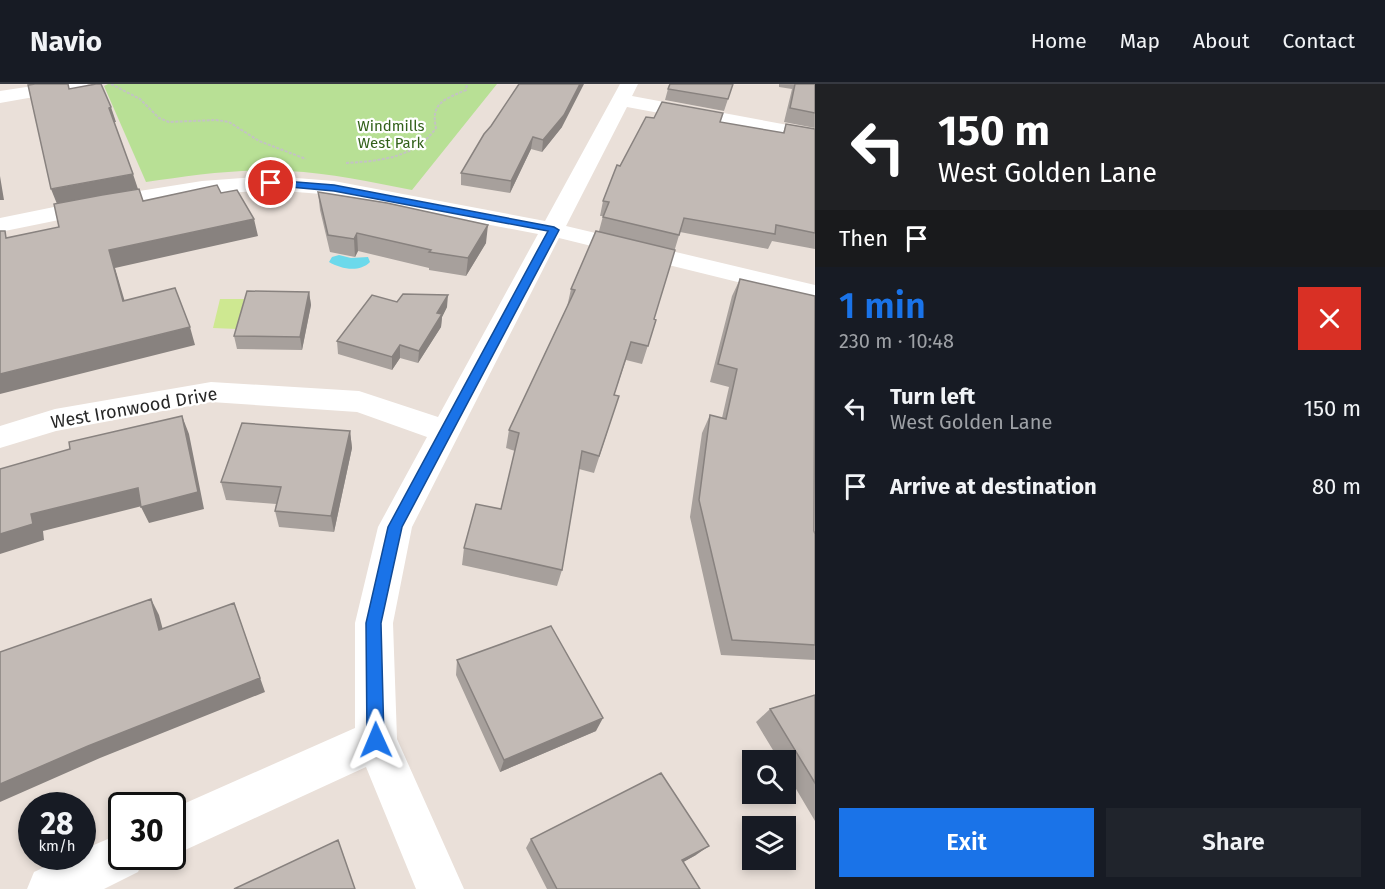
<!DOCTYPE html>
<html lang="en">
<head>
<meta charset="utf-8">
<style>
  body { margin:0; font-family:"Fira Sans",sans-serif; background:#20242c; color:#f1f3f6; height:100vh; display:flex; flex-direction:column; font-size:22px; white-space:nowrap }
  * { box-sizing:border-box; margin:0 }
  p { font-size:20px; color:#9ea1a6 }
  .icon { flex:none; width:33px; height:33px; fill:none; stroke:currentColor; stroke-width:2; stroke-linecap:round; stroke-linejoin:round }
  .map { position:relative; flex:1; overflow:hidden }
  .drawer { display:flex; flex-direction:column; background:#171b24; width:570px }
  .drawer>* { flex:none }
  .banner { background:#202124; color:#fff; overflow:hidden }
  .controls { position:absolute; left:742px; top:666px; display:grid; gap:12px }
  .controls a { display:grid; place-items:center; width:54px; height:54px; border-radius:0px; background:#171b24; box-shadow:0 3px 9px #0003; font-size:30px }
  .speed { position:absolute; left:18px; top:708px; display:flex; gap:12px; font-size:30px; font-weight:700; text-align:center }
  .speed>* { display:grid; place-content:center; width:78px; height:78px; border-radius:50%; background:#171b24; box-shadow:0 3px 9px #0003; line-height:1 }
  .speed small { font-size:15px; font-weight:400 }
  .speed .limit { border:3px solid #111; border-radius:9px; background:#fff; color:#111 }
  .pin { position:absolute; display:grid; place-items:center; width:51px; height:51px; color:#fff; margin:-26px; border:3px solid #fff; border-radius:50%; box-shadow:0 2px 6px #0007 }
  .me { position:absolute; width:66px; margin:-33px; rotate:359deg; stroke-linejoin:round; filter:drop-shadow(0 0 4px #0008) }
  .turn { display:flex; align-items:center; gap:21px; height:126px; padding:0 24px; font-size:27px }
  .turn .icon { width:78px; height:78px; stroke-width:2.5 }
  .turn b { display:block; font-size:42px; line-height:51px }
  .then { display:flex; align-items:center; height:57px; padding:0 24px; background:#0003; gap:12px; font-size:22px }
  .round { display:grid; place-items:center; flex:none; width:63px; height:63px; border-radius:0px; background:#20242c }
  .head { display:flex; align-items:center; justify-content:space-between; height:102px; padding:0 24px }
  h1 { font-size:36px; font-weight:600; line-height:45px; color:#1a73e8 }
  .button { display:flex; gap:12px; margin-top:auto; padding:12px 24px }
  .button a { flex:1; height:69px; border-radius:0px; background:#1a73e8; color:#fff; font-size:24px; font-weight:600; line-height:69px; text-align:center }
  .button a+a { background:#20242c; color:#f1f3f6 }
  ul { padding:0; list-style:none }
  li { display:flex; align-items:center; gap:18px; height:78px; padding:0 24px }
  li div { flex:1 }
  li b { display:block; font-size:22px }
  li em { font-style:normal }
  header { display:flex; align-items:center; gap:36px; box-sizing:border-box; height:84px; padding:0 30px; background:#171b24; border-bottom:2px solid #363941 }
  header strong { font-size:28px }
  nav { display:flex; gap:33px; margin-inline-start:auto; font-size:21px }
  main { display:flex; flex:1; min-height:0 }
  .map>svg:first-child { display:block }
  .green { fill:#b8e095 }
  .pitch { fill:#cee891 }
  .water { fill:#6cd9eb }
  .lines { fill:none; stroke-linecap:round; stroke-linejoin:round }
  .path { stroke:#c3c3c3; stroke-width:2; stroke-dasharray:3 1.5; stroke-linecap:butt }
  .minor { fill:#fff; fill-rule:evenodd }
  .wall { fill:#a7a09c }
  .shaded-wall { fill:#88827f }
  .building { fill:#c2bab5; stroke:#88827f; stroke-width:1.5 }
  .route { fill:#1a73e8; stroke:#114b97; stroke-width:1.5 }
  .labels { text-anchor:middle; stroke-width:4.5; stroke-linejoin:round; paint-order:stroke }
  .far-park-label { font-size:15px; fill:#32611a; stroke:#fff }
  .street-label { font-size:18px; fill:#272727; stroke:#fff }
</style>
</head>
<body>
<header>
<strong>Navio</strong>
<nav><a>Home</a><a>Map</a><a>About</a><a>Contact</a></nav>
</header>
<main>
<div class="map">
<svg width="815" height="805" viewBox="0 0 815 805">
  <rect width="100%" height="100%" fill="#eae0d9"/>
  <path class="green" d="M108,0h389l-85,106c-41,-8 -82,-17 -124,-19 -47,-3 -96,4 -142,11l-42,-96z"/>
  <path class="pitch" d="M220,215h24l-7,30 -24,-1z"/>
  <path class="water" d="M339,171l12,3 17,-1 2,5c-11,11 -29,7 -41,0l3,-5z"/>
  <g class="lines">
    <path class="path" d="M111,0l29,15 19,19 10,4 47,-2 13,2 30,19 47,18
      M346,79c34,-2 69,-5 90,-35 -6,-26 10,-29 30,-38l1,-6"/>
    <path class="minor" d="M46,0h42l-3,4 -6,1 -79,14v-12z
      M620,0h18l-6,12 183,34v12l-188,-35 -61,119 249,59v16l-256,-63 -147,289 -19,96 4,116 67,150h-48l-50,-122 -194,89v-47l183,-81v-105l23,-96 49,-90 -70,-25 -146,-10 -155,29 -56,17v-22l55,-17 156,-27 148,9 79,26 100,-183 -204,-39 -63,-5 -69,5 -94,15 -108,22v-14l108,-22 94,-15 69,-5 63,5 211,40z
      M122,749v23h23l-7,16 -34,17h-77l7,-17 34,-16h14v-6z"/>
  </g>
  <path class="wall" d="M733,0l-9,27 -59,-11 3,-11z
    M779,0h36v44l-31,-6 8,-33 -13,-2z
    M654,34l66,4 63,11 3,-9 29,5v120l-43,-8 -4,8 -88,-17 -26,87 2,1 -14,44 -16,-4 -12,35 5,1 -25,77 -15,-4 -17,101 -5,16 -95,-21 2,-17 37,-39 14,-58 -9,-3 3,-18 58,-123 4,-18 28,-58 4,-15h-3l3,-15 17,-35z
    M491,42l71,1 -20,25 -11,-3 -21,44 -49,-8v-12z
    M318,108l168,51 -20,33 -37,-6v-2l-71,-17 -3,6 -25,-5 -10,-42z
    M740,195l75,255v126l-94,-5 -31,-138 12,-84 8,-18 12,3 7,-31 -19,-5 22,-86z
    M309,208l2,13 -9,45 -65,-1 -3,-13z
    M397,218l50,5 -5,10 -1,10 -23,36 -18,-5 -8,12 -54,-16 -1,-13z
    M350,347l2,17 -18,84 -55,-5 -4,-16 1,-7 -50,-4 -5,-18z
    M457,576l139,71 -96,41 -44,-97z
    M815,611v126l-29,-49v-12h-7l-23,-38 14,-13z
    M531,755l165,16 -13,7 17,27h-153l-21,-41z"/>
  <path class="shaded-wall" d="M580,0h4l-22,43 -20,25 1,-12z
    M111,23l5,15h-3l-4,-14z
    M533,53l-2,12 -21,44 1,-12z
    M133,90l5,15 -81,15 -6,-15z
    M0,92l4,24h-4z
    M254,135l4,17 -143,32 15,51 -7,-18 -14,-51z
    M488,141l-2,18 -20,33 2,-18z
    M357,149l1,18 -3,6 -1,-18z
    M309,208l2,13 -9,45 -2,-13z
    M448,211l-1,12 -5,10 -1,10 -23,36 1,-12 18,-38z
    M190,243l5,18 -195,49v-20z
    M400,261v13l-8,12v-13z
    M182,332l7,18 15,75 -55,14 -8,-16z
    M350,347l2,17 -18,84 -3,-16z
    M138,404l8,17 -103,26 1,9 -44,14v-20l31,-20z
    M151,515l8,16 8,30 -8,-15z
    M234,519l31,89 -165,66 -100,44v-18z
    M603,634l-7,13 -96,41 4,-12z
    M709,762l-13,9 -25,14 11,-9z"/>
  <path class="building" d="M35,0h33l1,5 27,-5h5l10,23 -2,1 24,66 -82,15 -23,-104z
    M519,0h61l-16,31 -21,25 -10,-3 -22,44 -50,-8 23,-39 7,-8z
    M670,0h63l-5,15 -60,-10z
    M795,0h20v29l-25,-5z
    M662,18l61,11 -3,9 64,11 2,-9 29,5v104l-39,-8 -1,9 -91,-16 -5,17 -76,-18 6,-15 -6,-1 14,-36 3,1 26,-49 8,1z
    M217,101l4,8 16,-3 17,29 -145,31 14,51 52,-13 15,39 -190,47v-143h5l1,7 53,-11 -5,-23 48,-9 37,-6 4,12z
    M318,108l69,11 101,22 -20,33 -39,-6 2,-2 -74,-17 -3,6 -26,-4z
    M596,147l79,19 -21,69 2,1 -8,26 -17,-4 -17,53 5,1 -20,60 -17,-5 -20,119 -98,-22 12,-44 25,5 18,-76 -10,-3 66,-140 -4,-1z
    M740,195l75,17 -1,235 1,3v111l-83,-5 -33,-140 11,-85 16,4 11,-50 -19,-5z
    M247,207l62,1 -9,45 -66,-1z
    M403,210l45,1 -11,18 5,1 -23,37 -19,-6 -8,12 -55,-16 35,-46 25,7z
    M182,332l16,76 -57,15 -3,-19 -107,26 2,10 -33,10v-65l70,-20 -1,-7z
    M242,339l108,8 -19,85 -56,-5 6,-24 -60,-5z
    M151,515l8,31 75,-27 26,75 -172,68 -88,38v-132z
    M551,542l52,92 -99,42 -47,-100z
    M815,611v88l-45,-74z
    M661,689l48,73 -27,14 18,29h-143l-26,-50z
    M338,756l17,49h-121z"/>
  <path class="route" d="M271,96l63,5 220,42 5,3 -157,297 -21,96 3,117 -2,6 -6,2 -7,-2 -2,-6 -1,-117 22,-96 160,-296 -214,-40 -66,-6 -2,-2z"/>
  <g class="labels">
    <g class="far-park-label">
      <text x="391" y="47">Windmills<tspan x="391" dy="17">West Park</tspan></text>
    </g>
    <g class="street-label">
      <text transform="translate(134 324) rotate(-10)" y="6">West Ironwood Drive</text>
    </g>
  </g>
</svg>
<div class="controls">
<a><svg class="icon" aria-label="search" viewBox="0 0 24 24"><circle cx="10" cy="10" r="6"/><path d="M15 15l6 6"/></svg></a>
<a><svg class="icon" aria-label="layers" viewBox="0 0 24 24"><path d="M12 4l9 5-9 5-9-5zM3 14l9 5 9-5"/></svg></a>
</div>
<div class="speed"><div>28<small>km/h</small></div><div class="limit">30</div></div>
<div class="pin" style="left:271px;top:99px;background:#d93025"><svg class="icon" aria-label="arrive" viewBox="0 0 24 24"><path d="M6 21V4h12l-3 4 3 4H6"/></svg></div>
<svg class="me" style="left:376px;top:656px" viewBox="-20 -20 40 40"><path d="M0-17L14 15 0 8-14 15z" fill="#1a73e8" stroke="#fff" stroke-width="4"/></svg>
</div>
<section class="drawer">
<div class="banner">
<div class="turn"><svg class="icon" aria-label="left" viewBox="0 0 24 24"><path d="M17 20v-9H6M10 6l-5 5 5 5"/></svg><div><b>150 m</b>West Golden Lane</div></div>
<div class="then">Then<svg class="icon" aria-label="arrive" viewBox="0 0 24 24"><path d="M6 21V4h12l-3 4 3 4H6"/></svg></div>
</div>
<div class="head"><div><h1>1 min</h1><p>230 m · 10:48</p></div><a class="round" style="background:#d93025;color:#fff"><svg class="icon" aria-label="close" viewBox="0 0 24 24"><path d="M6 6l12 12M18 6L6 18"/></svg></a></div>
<ul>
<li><svg class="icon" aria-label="left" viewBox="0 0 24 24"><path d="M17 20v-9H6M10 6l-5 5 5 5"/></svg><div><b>Turn left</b><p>West Golden Lane</p></div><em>150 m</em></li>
<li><svg class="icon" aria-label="arrive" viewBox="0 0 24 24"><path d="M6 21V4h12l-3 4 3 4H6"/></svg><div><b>Arrive at destination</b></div><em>80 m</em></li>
</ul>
<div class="button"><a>Exit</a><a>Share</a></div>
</section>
</main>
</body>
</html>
